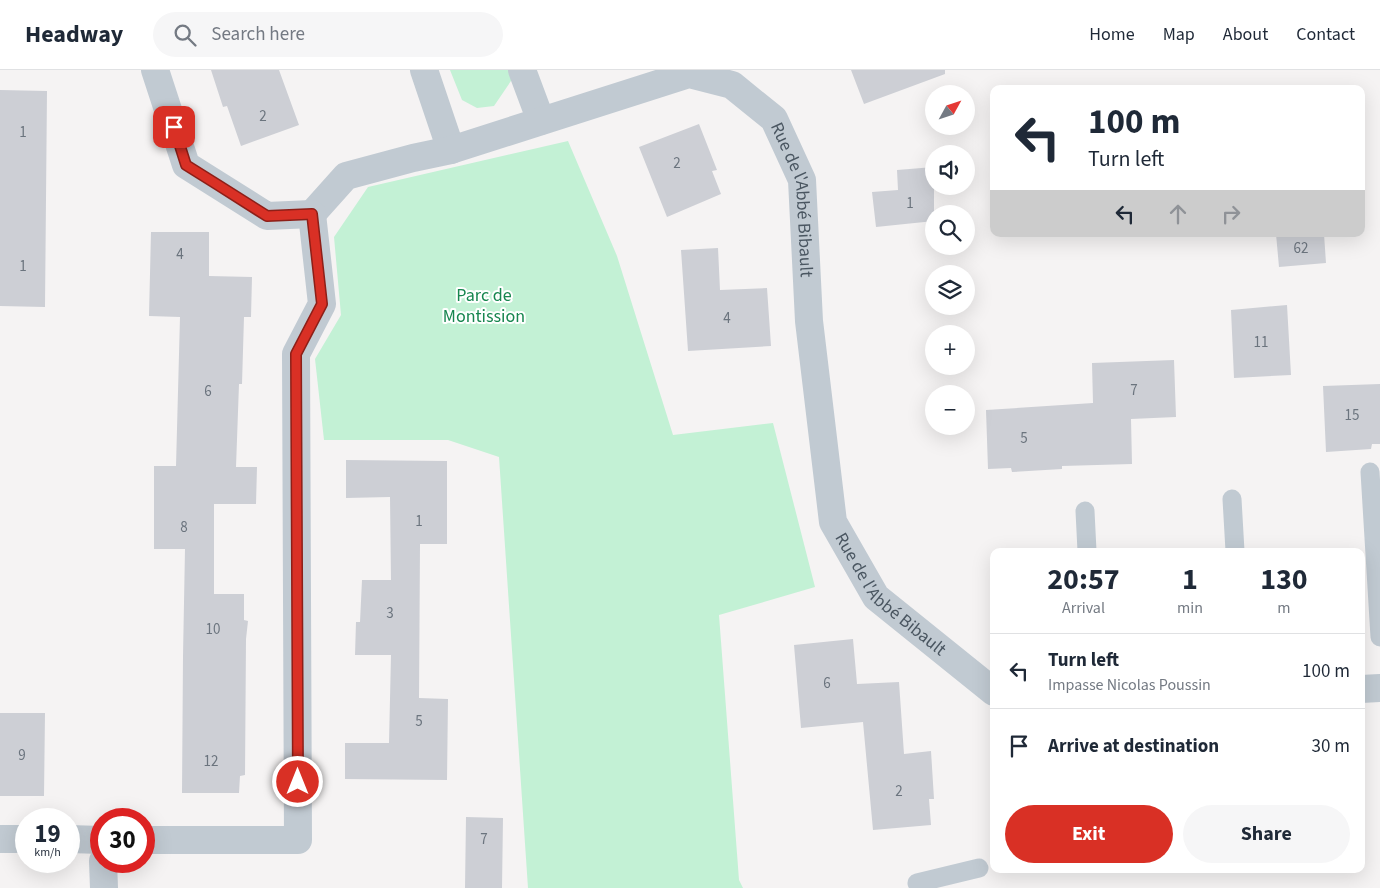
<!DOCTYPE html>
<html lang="en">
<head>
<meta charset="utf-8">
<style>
  body { margin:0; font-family:"Source Sans 3",sans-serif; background:#f6f6f7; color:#1f2937; height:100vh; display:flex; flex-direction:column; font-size:19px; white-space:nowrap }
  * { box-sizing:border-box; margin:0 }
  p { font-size:16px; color:#747a83 }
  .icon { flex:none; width:28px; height:28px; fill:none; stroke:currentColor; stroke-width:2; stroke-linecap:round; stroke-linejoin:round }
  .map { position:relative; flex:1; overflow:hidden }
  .side { position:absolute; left:990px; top:478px; width:375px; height:325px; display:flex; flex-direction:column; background:#fff; border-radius:10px; box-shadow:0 5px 20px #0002 }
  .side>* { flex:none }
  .top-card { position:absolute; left:990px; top:15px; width:375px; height:152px; border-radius:10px; box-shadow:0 5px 20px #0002; background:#fff; color:#1f2937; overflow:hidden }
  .needle { width:32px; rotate:50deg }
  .buttons { position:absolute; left:925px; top:15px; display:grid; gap:10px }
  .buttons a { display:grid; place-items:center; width:50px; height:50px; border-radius:50%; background:#fff; box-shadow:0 5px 20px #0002; font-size:25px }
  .speed { position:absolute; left:15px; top:738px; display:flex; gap:10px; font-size:25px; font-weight:700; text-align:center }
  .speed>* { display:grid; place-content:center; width:65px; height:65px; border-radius:50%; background:#fff; box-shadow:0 5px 20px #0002; line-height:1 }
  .speed small { font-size:12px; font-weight:400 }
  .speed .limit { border:8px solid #d22; background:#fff; color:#111 }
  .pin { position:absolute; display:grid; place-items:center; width:42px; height:42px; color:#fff; margin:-21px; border-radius:10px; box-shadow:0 2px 8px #0006 }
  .me { position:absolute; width:55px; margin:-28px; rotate:0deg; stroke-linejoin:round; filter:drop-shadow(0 0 4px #0008) }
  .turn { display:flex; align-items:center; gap:18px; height:105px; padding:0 15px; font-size:22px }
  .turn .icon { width:65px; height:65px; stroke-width:2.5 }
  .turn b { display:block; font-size:35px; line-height:42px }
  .lanes { display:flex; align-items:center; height:48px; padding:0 15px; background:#0003; justify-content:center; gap:25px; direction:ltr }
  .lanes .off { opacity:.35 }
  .eta { display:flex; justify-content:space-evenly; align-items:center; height:85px; text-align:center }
  .eta b { font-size:30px; font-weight:700; line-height:35px }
  .cta { display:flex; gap:10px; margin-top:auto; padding:10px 15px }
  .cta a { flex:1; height:58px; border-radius:30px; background:#d93025; color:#fff; font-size:20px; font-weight:700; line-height:58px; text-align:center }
  .cta a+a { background:#f6f6f7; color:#1f2937 }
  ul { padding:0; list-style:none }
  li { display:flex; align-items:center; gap:15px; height:75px; padding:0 15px; border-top:1px solid #e0e1e3 }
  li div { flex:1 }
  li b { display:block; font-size:19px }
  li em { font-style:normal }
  header { display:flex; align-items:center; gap:30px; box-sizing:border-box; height:70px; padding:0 25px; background:#fff; border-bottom:1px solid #e0e1e3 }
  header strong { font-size:24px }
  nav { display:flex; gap:28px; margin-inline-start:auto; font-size:18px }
  .search { width:350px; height:45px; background:#f6f6f7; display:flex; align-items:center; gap:12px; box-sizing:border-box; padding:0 18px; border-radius:28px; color:#747a83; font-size:19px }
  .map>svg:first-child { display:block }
  .green { fill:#c3f1d5 }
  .building { fill:#cdcfd5 }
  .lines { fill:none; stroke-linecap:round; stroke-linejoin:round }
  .lane { stroke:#c1cad2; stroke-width:19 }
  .street { stroke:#c1cad2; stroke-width:28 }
  .route-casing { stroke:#8d1f18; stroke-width:12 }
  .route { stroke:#d93025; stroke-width:9 }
  .labels { text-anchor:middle; stroke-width:4; stroke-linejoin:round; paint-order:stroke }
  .number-label { font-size:15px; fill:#6b747e }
  .street-label { font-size:18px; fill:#4a5661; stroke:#fff }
  .park-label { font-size:18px; fill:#17864f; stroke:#fff }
</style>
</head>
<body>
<header>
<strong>Headway</strong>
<div class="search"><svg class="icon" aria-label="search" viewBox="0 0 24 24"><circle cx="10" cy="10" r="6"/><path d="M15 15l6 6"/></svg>Search here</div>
<nav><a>Home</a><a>Map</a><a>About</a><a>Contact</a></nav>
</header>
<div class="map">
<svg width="1380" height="818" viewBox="0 0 1380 818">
  <rect width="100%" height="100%" fill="#f5f3f3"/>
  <path class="green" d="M450,0h60l3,8 -19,28 -17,2 -15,-8z
    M568,71l49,115 56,179 100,-12 42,164 -96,28 20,265 4,8h-215l-29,-431 -51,-17h-124l-9,-81 26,-44 -7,-78 34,-50z"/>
  <path class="building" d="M211,0h68l20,55 -58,21 -14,-40 -4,1z
    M851,0h94v4l-81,30z
    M0,20l47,1 -2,216 -45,-1z
    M699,54l18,46 -5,1 9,23 -54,23 -28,-70z
    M934,97v54l-58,6 -4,-35 26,-2 -1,-20z
    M151,162h58v44l43,1 -1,40h-7l-2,67h-3l-3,83h21l-1,37h-42v90h30v26l4,1 -2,18 -1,136 -5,1 -1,17h-57l1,-137 2,-107h-31v-83h22l4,-149 -31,-1z
    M1276,164h48l2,29 -47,4z
    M718,178l2,42 47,-2 4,58 -83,5 -7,-101z
    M1287,235l4,70 -57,3 -3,-68z
    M1174,290l2,57 -45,2 1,45 -70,2v3l-50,3 -1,-4 -23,1 -2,-59 107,-7 -1,-40z
    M1380,314v60h-8l-1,5 -45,3 -3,-66z
    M346,390l101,1v83h-27l-1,154 29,1 -1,81 -102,-1v-36h44l2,-88h-36l1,-33h4l2,-42h29l-1,-83 -44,1z
    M853,569l4,45 42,-2 5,72 27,-3 3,48h-5l2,26 -58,5 -10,-108 -62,6 -7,-83z
    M0,643h45l-1,83h-44z
    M466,747l37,1 -1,70h-37z"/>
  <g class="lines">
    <path class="lane" d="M1370,402l10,165
      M1232,429l3,52
      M1085,441l2,40
      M917,813l62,-15"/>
    <g class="street">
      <path d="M155,0l31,95 81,51 45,-2"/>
      <path d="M424,0l27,80"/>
      <path d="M522,0l19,51"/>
      <path id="s1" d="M312,144l34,-38 67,-18 38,-8 238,-76 43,11 42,34 28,61 7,141 24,201 43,75 118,95"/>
      <path d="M1361,619l19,-1"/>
      <path d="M0,769h26"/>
      <path d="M69,769l32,1"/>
      <path d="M144,770h154l-2,-486 26,-50 -10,-90"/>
      <path d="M103,791l1,27"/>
    </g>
  </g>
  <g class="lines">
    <g class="route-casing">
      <path id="route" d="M174,57l12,38 32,20 49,31 45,-2 10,90 -26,50 2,428"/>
    </g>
    <use href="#route" class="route"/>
  </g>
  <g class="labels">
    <g class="number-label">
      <text x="263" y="51">2</text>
      <text x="23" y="67">1</text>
      <text x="677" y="98">2</text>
      <text x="910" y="138">1</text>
      <text x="1301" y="183">62</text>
      <text x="180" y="189">4</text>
      <text x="23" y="201">1</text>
      <text x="727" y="253">4</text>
      <text x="1261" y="277">11</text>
      <text x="1134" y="325">7</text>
      <text x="208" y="326">6</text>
      <text x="1352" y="350">15</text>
      <text x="1024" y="373">5</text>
      <text x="419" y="456">1</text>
      <text x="184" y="462">8</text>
      <text x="390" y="548">3</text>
      <text x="213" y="564">10</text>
      <text x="827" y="618">6</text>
      <text x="419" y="656">5</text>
      <text x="22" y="690">9</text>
      <text x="211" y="696">12</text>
      <text x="899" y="726">2</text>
      <text x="484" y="774">7</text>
    </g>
    <g class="street-label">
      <text dy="6" stroke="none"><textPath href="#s1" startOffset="592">Rue de l'Abbé Bibault</textPath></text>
      <text dy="6" stroke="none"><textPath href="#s1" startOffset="1012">Rue de l'Abbé Bibault</textPath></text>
    </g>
    <g class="park-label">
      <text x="484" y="231">Parc de<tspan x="484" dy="21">Montission</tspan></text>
    </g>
  </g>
</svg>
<div class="buttons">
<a><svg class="needle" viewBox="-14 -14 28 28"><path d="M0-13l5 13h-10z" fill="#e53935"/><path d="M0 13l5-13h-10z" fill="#747a83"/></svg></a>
<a><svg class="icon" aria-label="sound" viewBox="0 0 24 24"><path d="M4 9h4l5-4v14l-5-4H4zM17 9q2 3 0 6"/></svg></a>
<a><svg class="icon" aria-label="search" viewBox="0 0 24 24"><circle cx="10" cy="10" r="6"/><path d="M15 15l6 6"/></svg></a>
<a><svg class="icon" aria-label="layers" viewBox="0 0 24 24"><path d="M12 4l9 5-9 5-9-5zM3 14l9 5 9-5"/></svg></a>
<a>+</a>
<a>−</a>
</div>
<div class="speed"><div>19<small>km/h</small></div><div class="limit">30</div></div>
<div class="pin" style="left:174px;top:57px;background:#d93025"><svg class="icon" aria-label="arrive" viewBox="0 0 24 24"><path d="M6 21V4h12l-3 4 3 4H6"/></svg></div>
<svg class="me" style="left:298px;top:712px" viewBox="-20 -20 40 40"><circle r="17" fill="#d93025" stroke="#fff" stroke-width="3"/><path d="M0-11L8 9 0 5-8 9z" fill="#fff"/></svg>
<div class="top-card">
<div class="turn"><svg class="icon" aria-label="left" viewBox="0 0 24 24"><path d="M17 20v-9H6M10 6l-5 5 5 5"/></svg><div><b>100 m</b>Turn left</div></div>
<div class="lanes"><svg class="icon" aria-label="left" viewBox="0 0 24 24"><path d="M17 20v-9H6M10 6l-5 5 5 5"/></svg><svg class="icon off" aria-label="ahead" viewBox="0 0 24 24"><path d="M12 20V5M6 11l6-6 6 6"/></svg><svg class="icon off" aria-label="right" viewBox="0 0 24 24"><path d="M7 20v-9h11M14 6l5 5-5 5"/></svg></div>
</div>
<section class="side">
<div class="eta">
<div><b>20:57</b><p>Arrival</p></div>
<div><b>1</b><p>min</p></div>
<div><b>130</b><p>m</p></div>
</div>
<ul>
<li><svg class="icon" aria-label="left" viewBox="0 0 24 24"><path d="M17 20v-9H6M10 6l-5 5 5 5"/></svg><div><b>Turn left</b><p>Impasse Nicolas Poussin</p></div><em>100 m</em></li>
<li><svg class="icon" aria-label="arrive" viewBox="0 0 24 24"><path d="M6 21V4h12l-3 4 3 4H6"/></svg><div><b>Arrive at destination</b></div><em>30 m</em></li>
</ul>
<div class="cta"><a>Exit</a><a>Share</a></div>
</section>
</div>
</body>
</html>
